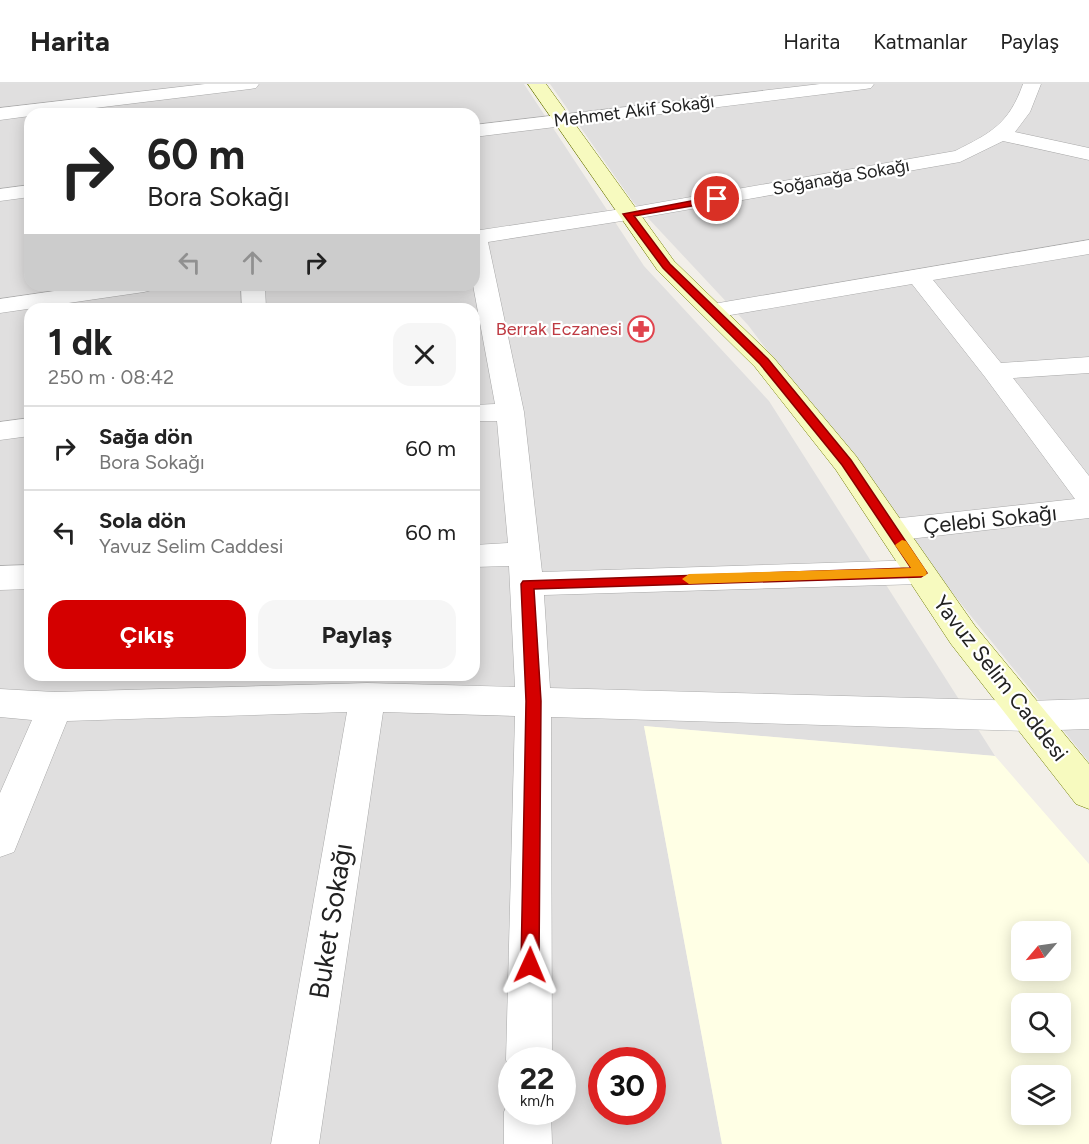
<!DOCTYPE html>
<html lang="tr">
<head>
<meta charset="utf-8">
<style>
  body { margin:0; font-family:Figtree,sans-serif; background:#f6f6f6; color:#222; height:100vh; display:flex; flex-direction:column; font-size:22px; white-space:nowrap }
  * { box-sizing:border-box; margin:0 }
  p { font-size:20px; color:#767676 }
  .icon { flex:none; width:33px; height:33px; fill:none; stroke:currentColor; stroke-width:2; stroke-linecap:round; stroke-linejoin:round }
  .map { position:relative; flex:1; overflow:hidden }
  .side { position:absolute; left:24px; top:219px; width:456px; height:378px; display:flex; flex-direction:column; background:#fff; border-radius:18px; box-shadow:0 3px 15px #0003 }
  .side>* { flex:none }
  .guide { position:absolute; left:24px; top:24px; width:456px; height:183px; border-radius:18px; box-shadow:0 3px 15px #0003; background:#fff; color:#222; overflow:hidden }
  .needle { width:39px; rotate:241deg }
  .controls { position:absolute; left:1011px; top:837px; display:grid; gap:12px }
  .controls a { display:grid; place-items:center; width:60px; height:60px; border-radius:12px; background:#fff; box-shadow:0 3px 15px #0003; font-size:30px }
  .speed { position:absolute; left:498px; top:963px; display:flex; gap:12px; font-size:30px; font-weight:700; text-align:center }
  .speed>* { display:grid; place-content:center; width:78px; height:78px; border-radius:50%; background:#fff; box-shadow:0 3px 15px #0003; line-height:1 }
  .speed small { font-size:15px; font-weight:400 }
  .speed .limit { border:9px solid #d22; background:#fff; color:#111 }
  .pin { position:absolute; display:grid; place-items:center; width:51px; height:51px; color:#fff; margin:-26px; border:3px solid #fff; border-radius:50%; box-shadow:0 2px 6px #0007 }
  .me { position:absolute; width:66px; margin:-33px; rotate:1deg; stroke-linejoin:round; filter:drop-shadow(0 0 4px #0008) }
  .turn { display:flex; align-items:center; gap:21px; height:126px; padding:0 24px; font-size:27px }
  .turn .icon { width:78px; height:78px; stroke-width:2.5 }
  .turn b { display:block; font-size:42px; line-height:51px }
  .lanes { display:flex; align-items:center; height:57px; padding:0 24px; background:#0003; justify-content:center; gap:30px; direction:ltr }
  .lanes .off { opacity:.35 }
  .round { display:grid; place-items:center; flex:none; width:63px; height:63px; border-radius:18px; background:#f6f6f6 }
  .headline { display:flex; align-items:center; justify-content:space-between; height:102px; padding:0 24px }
  h1 { font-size:36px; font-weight:700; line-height:45px }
  .primary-button { display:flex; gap:12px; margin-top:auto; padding:12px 24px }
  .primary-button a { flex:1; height:69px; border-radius:18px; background:#d40000; color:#fff; font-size:24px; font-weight:700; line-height:69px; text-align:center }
  .primary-button a+a { background:#f6f6f6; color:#222 }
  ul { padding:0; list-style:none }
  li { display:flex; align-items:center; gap:18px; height:84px; padding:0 24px; border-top:2px solid #e0e0e0 }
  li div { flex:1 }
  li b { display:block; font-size:22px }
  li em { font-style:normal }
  header { display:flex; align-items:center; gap:36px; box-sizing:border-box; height:84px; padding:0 30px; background:#fff; border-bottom:2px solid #e0e0e0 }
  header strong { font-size:28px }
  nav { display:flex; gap:33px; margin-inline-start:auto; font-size:21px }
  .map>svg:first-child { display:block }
  .residential { fill:#e0dfdf; fill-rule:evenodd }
  .education { fill:#ffffe5; fill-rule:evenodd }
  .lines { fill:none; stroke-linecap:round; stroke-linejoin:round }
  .street-casing { stroke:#a9a9a9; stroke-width:1 }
  .secondary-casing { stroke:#707d05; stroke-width:1 }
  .street { fill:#fff; fill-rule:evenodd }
  .secondary { fill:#f7fabf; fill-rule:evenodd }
  .route { fill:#d40000; stroke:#8a0000; stroke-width:1.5 }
  .slow { fill:#f59e0b }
  .labels { text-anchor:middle; stroke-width:4.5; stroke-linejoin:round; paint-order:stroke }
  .far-street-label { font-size:18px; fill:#222; stroke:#fff }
  .far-health-label { font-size:18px; fill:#be3a42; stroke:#fff; text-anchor:end }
  .street-label { font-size:22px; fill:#222; stroke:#fff }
  .near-street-label { font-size:27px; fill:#222; stroke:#fff }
</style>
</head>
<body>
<header>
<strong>Harita</strong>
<nav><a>Harita</a><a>Katmanlar</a><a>Paylaş</a></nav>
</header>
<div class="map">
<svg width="1089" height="1060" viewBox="0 0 1089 1060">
  <rect width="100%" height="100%" fill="#f2efe9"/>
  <path class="residential" d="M0,0h524l120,182 125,135 226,355 -351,-30 78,418h-722zM30,30h444v171h-444zM30,225h444v366h-444zM512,976h50v52h-50zM602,976h50v52h-50z
    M550,0h539v678l-160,-198 -181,-239 -115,-123z"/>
  <path class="education" d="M644,642l351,30 94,108v280h-367zM1022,848h38v38h-38zM1022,920h38v38h-38zM1022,992h38v38h-38z"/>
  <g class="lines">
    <g class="street-casing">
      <path id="street" d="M205,0h54l-3,4 -6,1 -204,25h-16v2l-30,4v-12z
        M820,0h54l-3,4 -6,1 -391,48v-12z
        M1023,0h18l-11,28 -15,20 74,16v12l-86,-19 -43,21 -332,58 -140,22 36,170 18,160 378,-12 11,4 5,8 -5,8 -11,4 -376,11 6,93 478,13 61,-2v30l-61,2 -477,-14 1,343h-40v13l-6,-13 9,-344 -132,-4 -64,432h-48l76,-432 -280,9 -53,131 -14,5v-64l32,-73 -32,-3v-28l55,3 312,-9 148,4 -6,-121 -35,1v-22l34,-2 -11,-122h-23v-16l21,-1 -22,-119 1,-54 154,-23 327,-57c36,-18 54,-27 68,-67z
        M30,101v12l-30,4v-12z
        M1089,156v14l-156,26 68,83 88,-6v16l-76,5 76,98v42l-197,23 -11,-3 -4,-8 4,-8 11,-3 183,-20 -90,-122 -73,-93 -199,34 -9,-2 -3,-5 3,-5 9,-2z
        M95,201h61l-4,5 -8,2 -144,21v-14z
        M241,201h24l1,24h-24z
        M30,334v18l-30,4v-18z
        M30,481v24l-30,1v-24z
        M511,1011l1,17h39l1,32h-48v-32z"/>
    </g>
    <g class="secondary-casing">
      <path id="secondary" d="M528,0h18l128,177 99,96 83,99 119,170 114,138v45l-13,-5 -125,-160 -115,-174 -81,-103 -97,-96z"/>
    </g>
    <use href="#street" class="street"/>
    <use href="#secondary" class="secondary"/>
  </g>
  <path class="route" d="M717,112l4,3 -1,2 -86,15 36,48 98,95 83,101 76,113 -6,4 -387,12 7,112 -2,264 -3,6 -6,2 -6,-2 -3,-6 5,-264 -5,-117 2,-3 388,-13 -69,-103 -82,-101 -97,-96 -40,-54z"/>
  <path class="slow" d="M902,456l4,1 19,28 2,4 -2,3 -236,8 -7,-5 7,-5 222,-6 -16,-23z"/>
  <defs>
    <g id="pharmacy-ring" transform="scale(1.35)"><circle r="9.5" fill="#fff" stroke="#e0444e" stroke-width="1.5"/><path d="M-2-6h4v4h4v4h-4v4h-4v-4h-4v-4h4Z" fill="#e0444e"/></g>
  </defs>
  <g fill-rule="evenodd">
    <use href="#pharmacy-ring" x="641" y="245"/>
  </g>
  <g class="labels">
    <g class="far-street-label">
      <text transform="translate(634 27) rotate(-7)" y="6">Mehmet Akif Sokağı</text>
      <text transform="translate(841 93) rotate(-10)" y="6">Soğanağa Sokağı</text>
    </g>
    <g class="far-health-label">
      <text x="622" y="251">Berrak Eczanesi</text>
    </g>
    <g class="street-label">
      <text transform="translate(990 435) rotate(-6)" y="8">Çelebi Sokağı</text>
      <text transform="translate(1001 594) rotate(52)" y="8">Yavuz Selim Caddesi</text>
    </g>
    <g class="near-street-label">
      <text transform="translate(331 837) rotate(-81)" y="9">Buket Sokağı</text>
    </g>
  </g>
</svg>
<div class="controls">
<a><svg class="needle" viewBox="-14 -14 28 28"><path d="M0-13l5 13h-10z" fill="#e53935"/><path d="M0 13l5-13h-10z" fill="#767676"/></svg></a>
<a><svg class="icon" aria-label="search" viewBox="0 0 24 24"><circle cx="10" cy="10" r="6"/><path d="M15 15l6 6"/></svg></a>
<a><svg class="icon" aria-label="layers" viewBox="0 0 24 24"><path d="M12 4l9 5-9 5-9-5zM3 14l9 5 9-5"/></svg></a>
</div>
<div class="speed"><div>22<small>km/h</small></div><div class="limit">30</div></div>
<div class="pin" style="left:717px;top:115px;background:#d93025"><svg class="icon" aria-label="arrive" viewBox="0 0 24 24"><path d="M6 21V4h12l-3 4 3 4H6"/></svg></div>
<svg class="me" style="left:530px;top:881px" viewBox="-20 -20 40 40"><path d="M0-17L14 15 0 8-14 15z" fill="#d40000" stroke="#fff" stroke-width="4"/></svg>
<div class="guide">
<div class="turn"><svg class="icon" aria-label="right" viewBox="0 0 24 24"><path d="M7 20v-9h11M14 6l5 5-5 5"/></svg><div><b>60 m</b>Bora Sokağı</div></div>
<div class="lanes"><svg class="icon off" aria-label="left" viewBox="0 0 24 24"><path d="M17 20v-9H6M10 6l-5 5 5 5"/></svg><svg class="icon off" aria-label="ahead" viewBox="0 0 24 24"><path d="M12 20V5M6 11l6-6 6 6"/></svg><svg class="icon" aria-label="right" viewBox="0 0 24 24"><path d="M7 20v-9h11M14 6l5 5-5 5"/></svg></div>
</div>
<section class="side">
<div class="headline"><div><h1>1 dk</h1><p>250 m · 08:42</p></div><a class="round"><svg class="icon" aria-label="close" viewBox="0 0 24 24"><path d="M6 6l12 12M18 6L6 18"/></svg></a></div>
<ul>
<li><svg class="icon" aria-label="right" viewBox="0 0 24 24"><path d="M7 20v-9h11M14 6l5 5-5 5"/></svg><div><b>Sağa dön</b><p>Bora Sokağı</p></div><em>60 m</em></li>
<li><svg class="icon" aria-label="left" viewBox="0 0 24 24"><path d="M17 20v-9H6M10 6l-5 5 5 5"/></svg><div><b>Sola dön</b><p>Yavuz Selim Caddesi</p></div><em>60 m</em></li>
</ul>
<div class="primary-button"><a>Çıkış</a><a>Paylaş</a></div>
</section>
</div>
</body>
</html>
